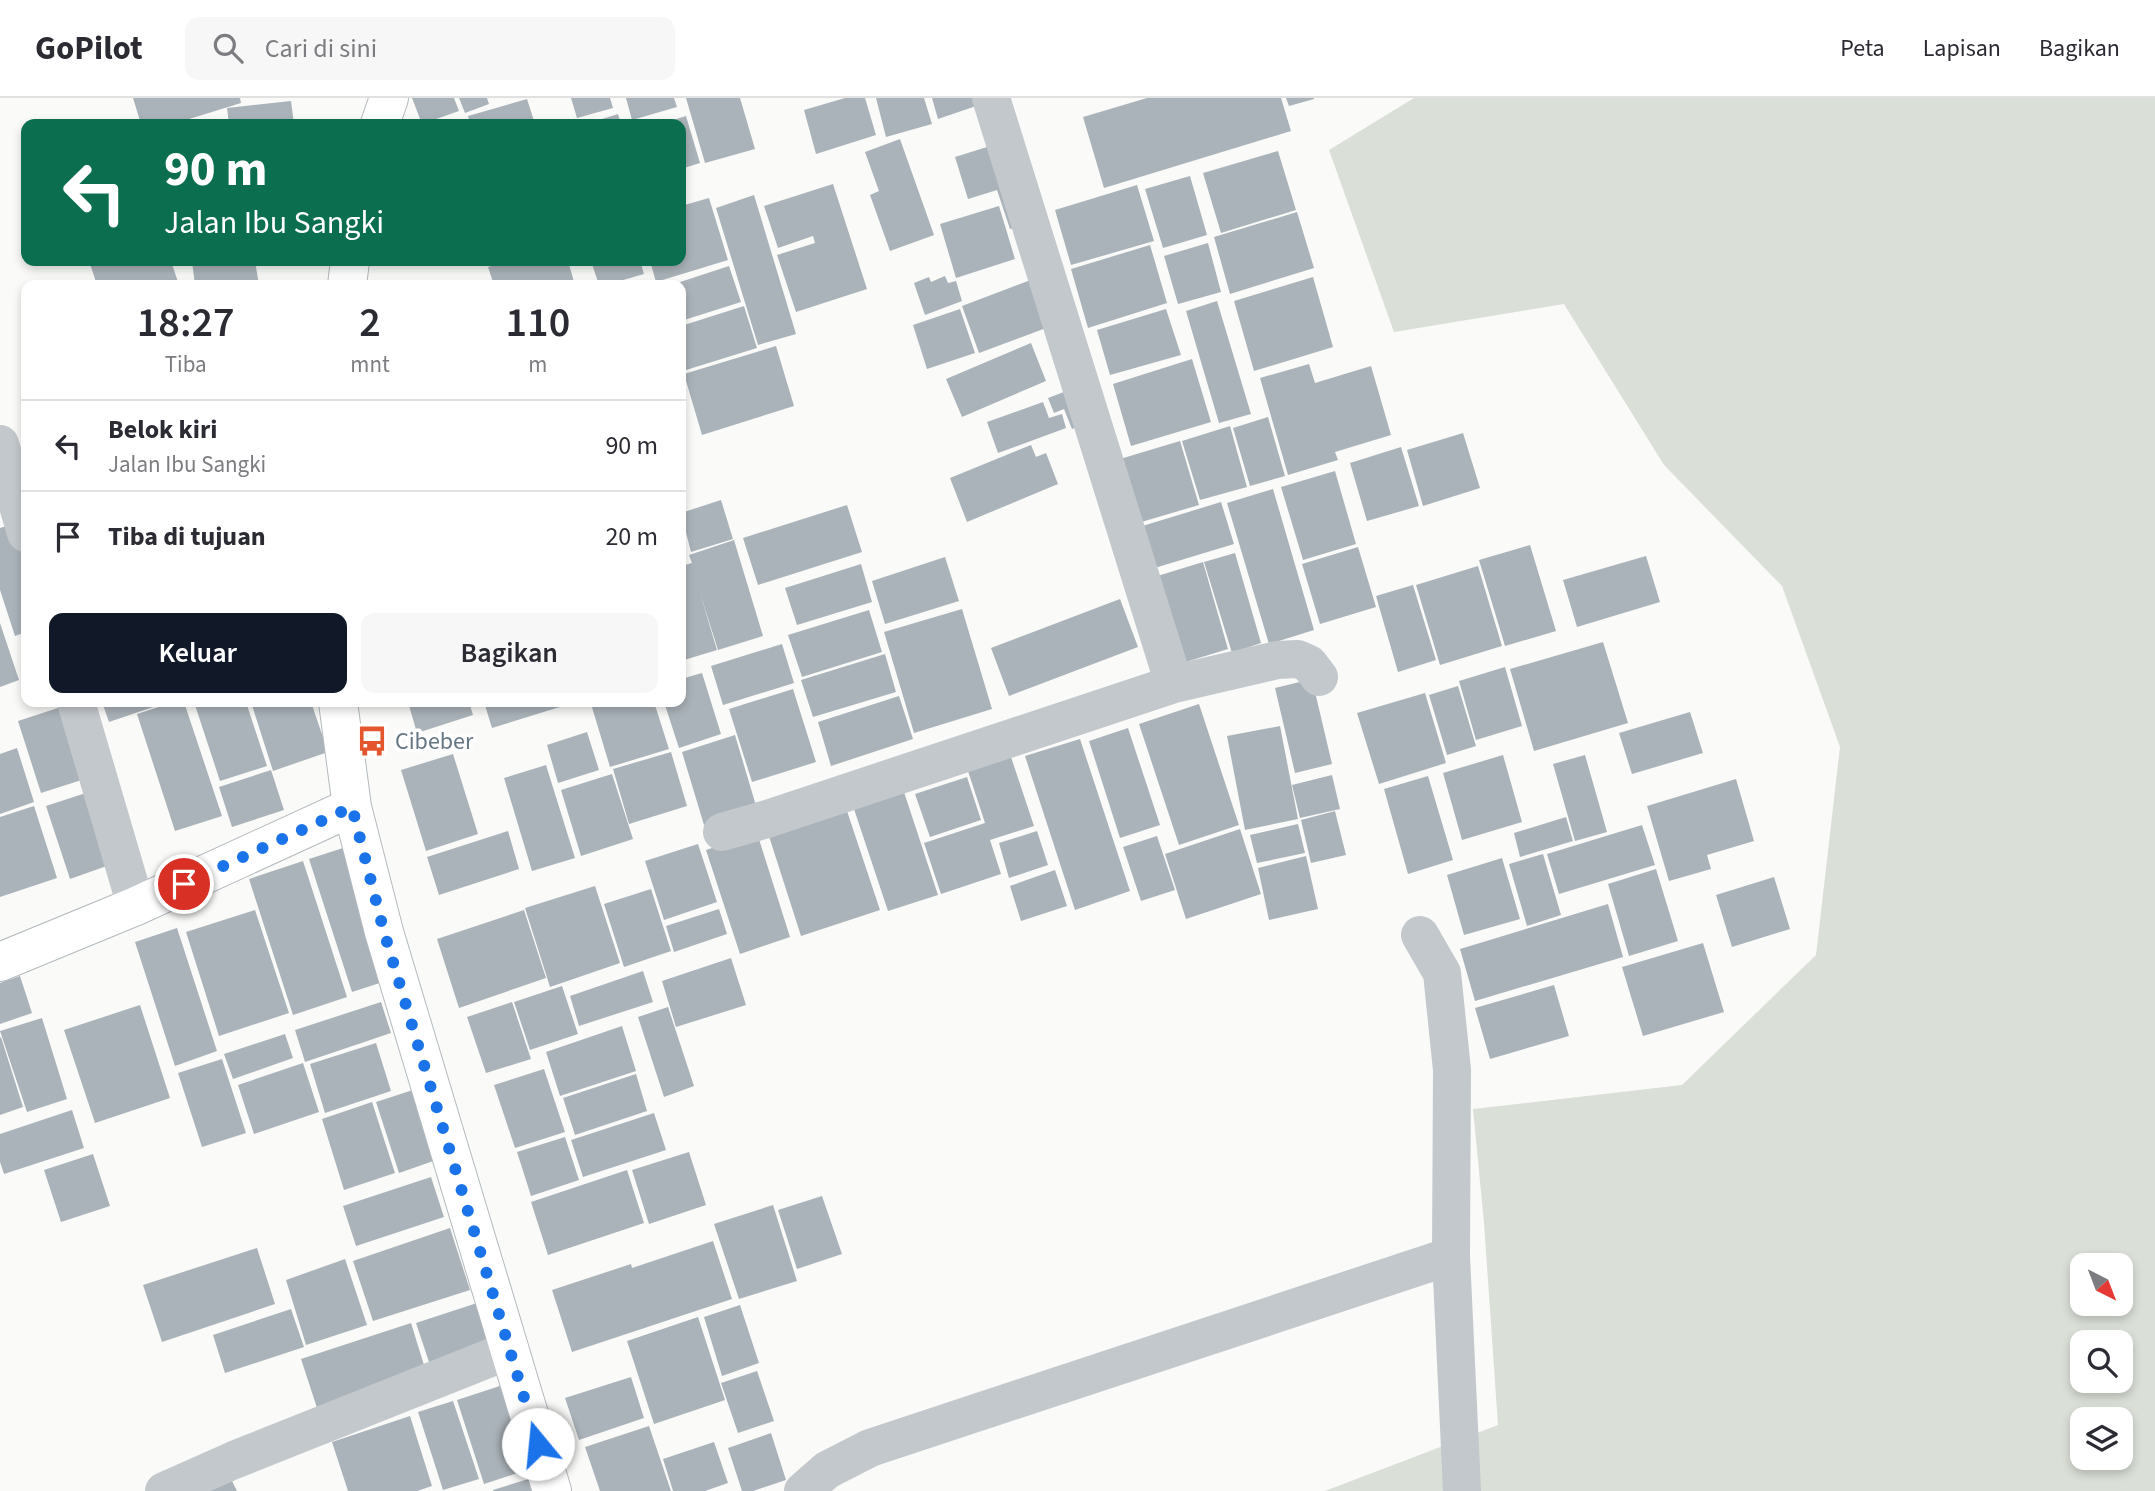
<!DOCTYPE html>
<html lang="id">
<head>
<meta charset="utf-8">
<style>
  body { margin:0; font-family:"Source Sans 3",sans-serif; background:#f7f7f7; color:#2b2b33; height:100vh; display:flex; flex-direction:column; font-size:26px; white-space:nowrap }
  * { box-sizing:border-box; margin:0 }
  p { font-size:23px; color:#7c7c81 }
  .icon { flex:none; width:38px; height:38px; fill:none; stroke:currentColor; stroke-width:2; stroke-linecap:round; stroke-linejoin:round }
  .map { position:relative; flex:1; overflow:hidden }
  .sheet { position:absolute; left:21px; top:182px; width:665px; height:427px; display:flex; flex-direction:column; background:#fff; border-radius:14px; box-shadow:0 4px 10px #0003 }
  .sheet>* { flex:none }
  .guide { position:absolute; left:21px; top:21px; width:665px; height:147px; border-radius:14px; box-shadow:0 4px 10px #0003; background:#0b6e4f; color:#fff; overflow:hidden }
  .needle { width:46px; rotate:138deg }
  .tools { position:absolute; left:2070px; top:1155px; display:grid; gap:14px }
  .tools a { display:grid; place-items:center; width:63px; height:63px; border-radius:14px; background:#fff; box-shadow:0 4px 10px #0003; font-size:35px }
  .pin { position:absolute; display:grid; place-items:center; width:60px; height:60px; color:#fff; margin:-30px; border:4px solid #fff; border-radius:50%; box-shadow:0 2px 7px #0007 }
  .me { position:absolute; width:77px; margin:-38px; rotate:343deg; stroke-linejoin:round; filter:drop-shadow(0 0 5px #0008) }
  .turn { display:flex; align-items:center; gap:24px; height:147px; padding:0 28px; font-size:32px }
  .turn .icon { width:91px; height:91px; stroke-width:2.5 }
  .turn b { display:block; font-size:49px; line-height:60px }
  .eta { display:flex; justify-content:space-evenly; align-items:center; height:119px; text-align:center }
  .eta b { font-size:42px; font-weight:600; line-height:49px }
  .primary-button { display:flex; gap:14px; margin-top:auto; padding:14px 28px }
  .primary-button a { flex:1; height:80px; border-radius:14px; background:#111827; color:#fff; font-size:28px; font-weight:600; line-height:80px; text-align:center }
  .primary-button a+a { background:#f7f7f7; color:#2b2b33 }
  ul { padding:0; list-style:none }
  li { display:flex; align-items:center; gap:21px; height:91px; padding:0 28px; border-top:2px solid #e1e1e2 }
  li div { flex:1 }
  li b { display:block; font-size:26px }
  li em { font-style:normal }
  header { display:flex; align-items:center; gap:42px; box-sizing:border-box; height:98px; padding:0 35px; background:#fff; border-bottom:2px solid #e1e1e2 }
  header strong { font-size:33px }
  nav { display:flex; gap:38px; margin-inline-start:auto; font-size:24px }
  .search { width:490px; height:63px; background:#f7f7f7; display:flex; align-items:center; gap:18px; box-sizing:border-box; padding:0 24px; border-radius:14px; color:#7c7c81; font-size:26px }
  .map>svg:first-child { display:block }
  .green { fill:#dadfd7; fill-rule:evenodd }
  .building { fill:#aab3b9 }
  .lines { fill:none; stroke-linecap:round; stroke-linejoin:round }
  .secondary-casing { stroke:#b3babf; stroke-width:40 }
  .street { stroke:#c3c8cc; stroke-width:38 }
  .secondary { stroke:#fff; stroke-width:38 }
  .route { stroke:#1a73e8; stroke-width:12; stroke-dasharray:0 21.6 }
  .labels { text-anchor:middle; stroke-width:7; stroke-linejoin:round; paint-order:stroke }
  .poi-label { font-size:24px; fill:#657683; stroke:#fff; text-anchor:start }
</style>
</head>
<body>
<header>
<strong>GoPilot</strong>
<div class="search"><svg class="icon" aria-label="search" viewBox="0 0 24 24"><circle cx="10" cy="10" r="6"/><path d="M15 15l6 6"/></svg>Cari di sini</div>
<nav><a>Peta</a><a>Lapisan</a><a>Bagikan</a></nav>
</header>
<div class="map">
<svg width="2155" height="1393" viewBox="0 0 2155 1393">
  <rect width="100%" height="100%" fill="#fafaf8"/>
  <path class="green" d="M1414,0h741v1393h-830l173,-66 -14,-202 -11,-114 209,-24 134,-130 24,-208 -58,-161 -118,-121 -100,-161 -170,28 -65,-182zM2082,1167h39v39h-39zM2082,1244h39v39h-39zM2082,1321h39v39h-39z"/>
  <path class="building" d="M133,0h107l1,5 -68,21h-32z
    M412,0h42l5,13 -37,13z
    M459,0h28l2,6 -24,9z
    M571,0h39l3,10 -36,10z
    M626,0h48l3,9 -45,13z
    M686,0h54l15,51 -50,14z
    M845,0h20l11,37 -60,19 -12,-44z
    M876,0h48l8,26 -46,13z
    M932,0h48l2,6 -44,15z
    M1147,0h134l10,33 -187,57 -21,-71z
    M1286,0h28v1l-25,7z
    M527,1l8,25h-65l-2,-8z
    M291,3l3,23h-65l-2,-16z
    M618,16l3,10h-35z
    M686,18l14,47 -19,6v-45h-21z
    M900,41l34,96 -44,16 -20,-56 9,-4 -14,-39z
    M1003,44l26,82 -19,5 -13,-39 -29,9 -13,-42z
    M1278,53l18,59 -75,23 -18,-60z
    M1190,78l17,59 -44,13 -18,-59z
    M833,86l34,105 -71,23 -19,-57 38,-12 -2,-7 -35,12 -14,-42z
    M1137,87l17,56 -83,24 -16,-55z
    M754,97l42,139 -38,11 -42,-137z
    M709,100l19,62 -72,22 -6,-21h31v-55z
    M999,108l16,53 -59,19 -16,-54z
    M1297,114l17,56 -84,26 -16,-57z
    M1208,145l13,49 -43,12 -14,-48z
    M1150,147l17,58 -79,25 -17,-59z
    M89,163h82l8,24h-82z
    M192,163h63l4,24h-64z
    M509,163h59l7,24h-81l-6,-18z
    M591,163h49l4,13 -38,11h-7z
    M729,168l12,36 -60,19v-36h-10z
    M945,178l3,7 8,-2 6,20 -37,14 -11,-32 15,-6 2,5z
    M1313,179l20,70 -79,24 -20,-70z
    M1036,180l18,47 -75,28 -17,-47z
    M1217,203l34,113 -32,9 -33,-112z
    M744,208l13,42 -71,22 -5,-15v-29z
    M960,211l15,44 -48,16 -14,-44z
    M1166,211l15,46 -71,20 -13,-45z
    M1031,245l15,38 -84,36 -16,-38z
    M776,248l18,60 -92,29 -18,-61z
    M1192,261l19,63 -80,24 -18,-62z
    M1309,266l6,19 56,-17 20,69 -56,17 3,8 -50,15 -28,-97z
    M1069,292l13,35 -10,4 -8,-20 -10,4 -6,-15z
    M1043,304l6,16 13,-4 4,14 -68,25 -11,-31z
    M1268,319l17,59 -35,10 -17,-58z
    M1230,328l17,61 -47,13 -18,-59z
    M1463,335l17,55 -57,18 -16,-56z
    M1180,343l19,64 -61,18 -18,-64z
    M1031,347l5,12 10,-4 12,31 -91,38 -17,-44z
    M1401,349l18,59 -52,15 -17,-58z
    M1335,373l21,73 -53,16 -22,-73z
    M1273,391l41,141 -45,14 -42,-141z
    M721,402l12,39 -42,13 -10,-39z
    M1221,404l13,42 -86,26 -12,-42z
    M847,407l15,47 -104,33 -15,-47z
    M13,426l13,40v68l-11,4 -15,-46v-62z
    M734,442l29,96 -45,14 -18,-57 17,57 -36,11v-95l11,-3 -3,-8z
    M1530,447l26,86 -51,15 -26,-86z
    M1358,449l18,60 -56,17 -18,-60z
    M1235,455l26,90 -29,10 -28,-91z
    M1646,458l14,46 -83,25 -14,-47z
    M945,459l14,44 -74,23 -13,-43z
    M1203,464l25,87 -52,16 -25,-87z
    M861,466l11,38 -75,23 -12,-37z
    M1478,468l24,80 -62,19 -24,-80z
    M1413,487l23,75 -38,12 -22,-76z
    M1120,501l18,48 -129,49 -18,-48z
    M962,511l30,100 -78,24 -30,-101z
    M869,512l13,42 -80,25 -14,-42z
    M0,525l19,57 -19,7z
    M1603,544l25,81 -94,28 -24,-82z
    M782,546l12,39 -71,22 -12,-39z
    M885,556l11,38 -83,25 -12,-37z
    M1505,569l17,59 -46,14 -17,-59z
    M702,575l19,61 -42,14 -15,-46h17v-23z
    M1312,581l20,85 -37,9 -20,-85z
    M1458,588l18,60 -29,9 -18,-60z
    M793,591l23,73 -64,20 -23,-73z
    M1425,595l21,70 -67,21 -22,-71z
    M899,598l14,43 -82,27 -13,-44z
    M102,604h66l-59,20z
    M174,604h10l38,114 -47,15 -38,-117z
    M194,604h52l21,64 -47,15z
    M251,604h60l17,50 -55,19z
    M408,604h61l4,13 -56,18z
    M484,604h92l-84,26z
    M600,604h54l15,47 -59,18 -19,-63z
    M70,606l24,72 -53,17 -23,-72z
    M1199,606l40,121 -60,20 -40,-121z
    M1690,614l13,41 -71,21 -13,-41z
    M1280,628l18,93 -53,11 -18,-94z
    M1128,630l32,97 -40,13 -31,-97z
    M587,634l12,38 -41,13 -11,-38z
    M735,637l22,74 -53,16 -22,-73z
    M1080,641l50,152 -55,19 -50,-154z
    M17,650l17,54 -34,12v-60z
    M1009,653l25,75 -44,14 11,34 -60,20 -17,-51 61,-20 -19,-58z
    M671,654l16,54 -58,18 -16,-55z
    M453,656l25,80 -52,17 -25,-81z
    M1503,657l19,67 -60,18 -19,-67z
    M1585,657l22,77 -32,9 -22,-77z
    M546,667l29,93 -43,13 -28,-93z
    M271,672l13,40 -52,17 -13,-40z
    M612,676l21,65 -52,17 -20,-66z
    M1332,677l8,34 -40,9 -8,-33z
    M1428,678l25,84 -45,14 -24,-85z
    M967,679l14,43 -51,17 -15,-43z
    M1736,681l18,62 -47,14 4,14 -42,12 -22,-75z
    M902,688l36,109 -50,16 -36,-108z
    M95,692l23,72 -48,17 -24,-73z
    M845,707l35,105 -79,26 -34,-106z
    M34,708l23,72 -57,19v-80z
    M1335,713l11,44 -35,8 -10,-43z
    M1566,719l7,24 -53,16 -6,-24z
    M1298,726l7,29 -48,10 -7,-28z
    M1642,727l13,40 -96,29 -12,-40z
    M1240,731l21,65 -75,25 -21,-65z
    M508,733l11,38 -80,26 -12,-38z
    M1037,733l11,34 -39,13 -10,-35z
    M757,735l33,104 -50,17 -34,-104z
    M1157,738l18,54 -34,11 -18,-54z
    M698,746l19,58 -53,18 -19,-59z
    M346,749l43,133 -37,12 -43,-133z
    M1543,756l18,61 -34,11 -18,-62z
    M1306,758l12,53 -49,11 -11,-52z
    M1502,760l18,61 -56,16 -17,-60z
    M303,763l44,136 -54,18 -44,-136z
    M1656,771l22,72 -49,15 -21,-72z
    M1055,772l12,36 -46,15 -11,-35z
    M1774,779l16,52 -58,18 -16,-52z
    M595,788l25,77 -70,24 -25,-79z
    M651,791l20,62 -47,16 -20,-63z
    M1608,806l15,53 -148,44 -15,-52z
    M719,811l8,25 -53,18 -8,-26z
    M255,812l34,103 -70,23 -33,-104z
    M524,812l22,68 -87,30 -22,-69z
    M177,830l40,123 -42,15 -40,-124z
    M1703,845l21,69 -81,24 -21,-69z
    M731,860l15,47 -70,22 -14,-46z
    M643,873l10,31 -74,24 -9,-30z
    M20,878l12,37 -32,11v-41z
    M1554,887l15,51 -79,23 -15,-51z
    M562,888l16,48 -48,16 -16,-48z
    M381,904l10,31 -86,29 -10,-32z
    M512,904l19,57 -45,14 -19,-56z
    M140,907l30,93 -75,25 -31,-93z
    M668,909l26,79 -30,11 -26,-80z
    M42,920l25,81 -40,13 -27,-81z
    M622,928l14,45 -76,25 -14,-44z
    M285,936l8,24 -60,21 -9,-25z
    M1,939l22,70 -23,8v-77z
    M376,945l15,48 -66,22 -15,-49z
    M222,961l24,74 -44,14 -24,-74z
    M303,965l16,49 -65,22 -16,-49z
    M544,971l21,63 -50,16 -21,-63z
    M636,976l11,37 -72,24 -12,-37z
    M416,991l23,70 -40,14 -23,-71z
    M372,1004l23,71 -51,17 -22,-71z
    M72,1012l12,38 -80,26 -4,-12v-28z
    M654,1015l12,37 -83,27 -12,-37z
    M565,1039l14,43 -48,16 -14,-44z
    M689,1054l17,53 -57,19 -17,-54z
    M93,1056l17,52 -49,16 -17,-52z
    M627,1072l17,53 -96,32 -17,-53z
    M431,1079l13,40 -88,29 -13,-40z
    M822,1098l20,58 -45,15 -19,-59z
    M773,1107l24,76 -58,18 -25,-75z
    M450,1130l20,62 -97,31 -20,-60z
    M713,1143l19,58 -160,53 -20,-62 79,-26 1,4z
    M257,1150l18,56 -113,38 -19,-57z
    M345,1161l22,66 -61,20 -20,-65z
    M477,1205l14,45 -60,20 -15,-45z
    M740,1207l19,58 -37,13 -18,-59z
    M291,1211l13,38 -79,26 -12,-38z
    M698,1219l27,83 -71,24 -27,-83z
    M411,1225l17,55 -109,36 -18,-55z
    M757,1273l17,50 -36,12 -17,-50z
    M631,1279l13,41 -65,22 -14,-42z
    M509,1285l27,84 -52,17 -27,-84z
    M453,1303l26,78 -36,11 -25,-78z
    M410,1318l22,70 -15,5h-69l-16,-49z
    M649,1328l22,65h-71l-15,-44z
    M771,1335l15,47 -33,11h-11l-14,-43z
    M714,1344l14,41 -23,8h-32l-10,-32z
    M538,1378l5,15h-50v-1z
    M230,1379l7,14h-34z"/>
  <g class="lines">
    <g class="secondary-casing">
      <path id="secondary" d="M380,26l9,-26
        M347,187l3,-24
        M338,604l14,105 32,125 168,559
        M0,864l136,-56 216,-99"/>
    </g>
    <path class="street" d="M0,346l26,89
      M1174,586l103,-24 21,-1 11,5 10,13
      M76,604l60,204
      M722,734l45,-13 407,-135 -183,-586
      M1420,837l22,38 10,97 -1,186 11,235
      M164,1393l70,-31 276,-110
      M803,1393l24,-21 43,-22 581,-192"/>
    <use href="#secondary" class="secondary"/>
  </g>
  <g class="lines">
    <path class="route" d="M184,786l168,-77 32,125 154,512"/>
  </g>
  <defs>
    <g id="bus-bare" transform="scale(2.415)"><path d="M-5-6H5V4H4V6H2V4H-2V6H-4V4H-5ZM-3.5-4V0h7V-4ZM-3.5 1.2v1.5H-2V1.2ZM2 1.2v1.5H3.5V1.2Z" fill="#e4572e" stroke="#fff" stroke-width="2.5" paint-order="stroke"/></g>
  </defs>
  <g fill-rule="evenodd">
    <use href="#bus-bare" x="372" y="643"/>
  </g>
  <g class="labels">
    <g class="poi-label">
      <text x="395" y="651">Cibeber</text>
    </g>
  </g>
</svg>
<div class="tools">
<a><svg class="needle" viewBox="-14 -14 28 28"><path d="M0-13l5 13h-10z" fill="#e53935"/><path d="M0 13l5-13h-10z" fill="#7c7c81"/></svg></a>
<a><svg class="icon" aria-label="search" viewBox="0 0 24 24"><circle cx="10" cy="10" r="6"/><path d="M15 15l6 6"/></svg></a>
<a><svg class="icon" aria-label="layers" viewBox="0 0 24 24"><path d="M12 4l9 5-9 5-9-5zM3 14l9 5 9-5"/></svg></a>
</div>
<div class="pin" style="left:184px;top:786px;background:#d93025"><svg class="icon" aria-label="arrive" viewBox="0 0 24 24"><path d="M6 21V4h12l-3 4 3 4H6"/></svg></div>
<svg class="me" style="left:538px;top:1346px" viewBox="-20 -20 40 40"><circle r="19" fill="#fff"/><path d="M0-13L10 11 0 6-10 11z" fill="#1a73e8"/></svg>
<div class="guide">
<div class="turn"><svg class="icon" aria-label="left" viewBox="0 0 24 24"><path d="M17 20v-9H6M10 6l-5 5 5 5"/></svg><div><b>90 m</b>Jalan Ibu Sangki</div></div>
</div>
<section class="sheet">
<div class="eta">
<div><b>18:27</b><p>Tiba</p></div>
<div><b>2</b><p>mnt</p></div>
<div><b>110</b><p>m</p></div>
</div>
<ul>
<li><svg class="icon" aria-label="left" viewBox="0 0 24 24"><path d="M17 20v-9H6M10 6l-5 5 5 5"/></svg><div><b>Belok kiri</b><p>Jalan Ibu Sangki</p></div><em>90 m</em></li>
<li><svg class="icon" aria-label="arrive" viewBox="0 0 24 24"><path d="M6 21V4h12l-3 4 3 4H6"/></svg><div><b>Tiba di tujuan</b></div><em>20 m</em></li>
</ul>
<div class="primary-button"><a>Keluar</a><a>Bagikan</a></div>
</section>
</div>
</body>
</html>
